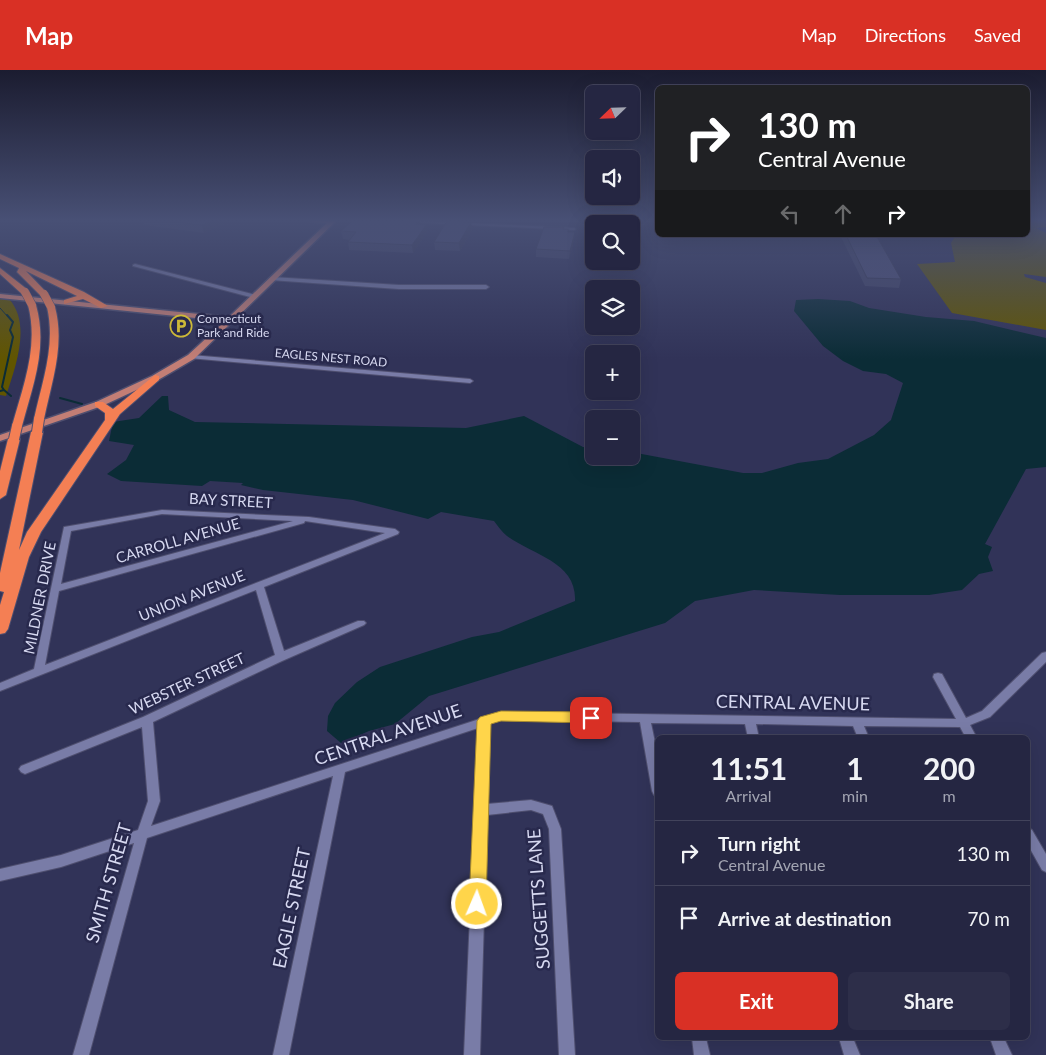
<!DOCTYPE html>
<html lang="en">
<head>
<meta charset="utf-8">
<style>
  body { margin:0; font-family:Lato,sans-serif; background:#2d2e49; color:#f1f3f6; height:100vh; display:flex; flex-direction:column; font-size:19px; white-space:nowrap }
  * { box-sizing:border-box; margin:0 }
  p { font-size:16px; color:#a3a5b2 }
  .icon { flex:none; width:28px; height:28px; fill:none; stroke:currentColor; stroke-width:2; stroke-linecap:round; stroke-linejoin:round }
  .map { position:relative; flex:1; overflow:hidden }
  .drawer { position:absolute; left:655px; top:665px; width:375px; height:305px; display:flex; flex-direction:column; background:#252642; border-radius:8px; box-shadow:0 5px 20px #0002,0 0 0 1px #42435b }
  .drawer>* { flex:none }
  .hud { position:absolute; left:655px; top:15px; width:375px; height:152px; border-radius:8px; box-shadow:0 5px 20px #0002,0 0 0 1px #42435b; background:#202124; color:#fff; overflow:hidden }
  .needle { width:32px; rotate:247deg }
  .controls { position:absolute; left:585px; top:15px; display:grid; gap:10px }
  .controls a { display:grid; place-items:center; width:55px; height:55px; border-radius:8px; background:#252642; box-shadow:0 5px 20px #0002,0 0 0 1px #42435b; font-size:25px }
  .pin { position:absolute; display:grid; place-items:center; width:42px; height:42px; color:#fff; margin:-21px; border-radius:10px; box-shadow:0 2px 8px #0006 }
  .me { position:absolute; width:55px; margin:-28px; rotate:2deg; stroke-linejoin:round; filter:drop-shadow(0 0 4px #0008) }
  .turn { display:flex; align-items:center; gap:18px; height:105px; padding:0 20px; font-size:22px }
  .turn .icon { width:65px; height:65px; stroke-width:2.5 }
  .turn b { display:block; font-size:35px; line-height:42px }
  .lanes { display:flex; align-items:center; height:48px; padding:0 20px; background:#0003; justify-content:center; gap:25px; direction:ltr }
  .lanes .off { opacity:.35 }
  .eta { display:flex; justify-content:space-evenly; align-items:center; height:85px; text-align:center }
  .eta b { font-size:30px; font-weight:700; line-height:35px }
  .primary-button { display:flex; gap:10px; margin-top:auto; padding:10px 20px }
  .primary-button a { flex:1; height:58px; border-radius:8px; background:#d93025; color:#fff; font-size:20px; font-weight:700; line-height:58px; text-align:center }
  .primary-button a+a { background:#2d2e49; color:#f1f3f6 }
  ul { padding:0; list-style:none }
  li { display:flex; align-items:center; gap:15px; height:65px; padding:0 20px; border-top:1px solid #42435b }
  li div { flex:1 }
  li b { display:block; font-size:19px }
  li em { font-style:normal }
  header { display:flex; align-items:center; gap:30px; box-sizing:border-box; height:70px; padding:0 25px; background:#d93025; color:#fff }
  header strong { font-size:24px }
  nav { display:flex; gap:28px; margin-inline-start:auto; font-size:18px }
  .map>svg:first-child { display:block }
  .green { fill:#615500 }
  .water { fill:#0b2c36 }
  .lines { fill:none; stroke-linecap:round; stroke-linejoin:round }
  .stream-far1 { stroke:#0b2c36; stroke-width:1 }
  .stream { stroke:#0b2c36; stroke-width:2 }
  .minor-casing { stroke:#4f4f6f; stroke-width:2 }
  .major-casing { stroke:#4f4f6f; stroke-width:3 }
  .highway-casing { stroke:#4f4f6f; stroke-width:2 }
  .minor { fill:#797ca7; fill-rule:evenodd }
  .major { fill:#c37e75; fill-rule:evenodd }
  .highway { fill:#f47f54; fill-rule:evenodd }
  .highway-bridge-far1-casing { stroke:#4f4f6f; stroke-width:9; stroke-linecap:butt }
  .highway-bridge-casing { stroke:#4f4f6f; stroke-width:12; stroke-linecap:butt }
  .highway-bridge-far1 { stroke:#f47f54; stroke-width:8 }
  .highway-bridge { stroke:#f47f54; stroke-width:10 }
  .wall { fill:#414466 }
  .shaded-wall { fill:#353753 }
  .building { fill:#4c4f77; stroke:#353753 }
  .route { fill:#ffd54a; stroke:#a68a30 }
  .labels { text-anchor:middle; stroke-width:5; stroke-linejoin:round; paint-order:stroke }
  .far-poi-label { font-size:12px; fill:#d7d9f1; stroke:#28294d; text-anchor:start }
  .far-street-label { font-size:12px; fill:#d7d9f1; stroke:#28294d }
  .street-label { font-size:15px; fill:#d7d9f1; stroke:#28294d }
  .near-street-label { font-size:18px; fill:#d7d9f1; stroke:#28294d }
</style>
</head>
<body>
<header>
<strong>Map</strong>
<nav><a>Map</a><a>Directions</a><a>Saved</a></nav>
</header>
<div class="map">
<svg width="1046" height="985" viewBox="0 0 1046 985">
  <rect width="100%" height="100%" fill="#313358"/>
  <path class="green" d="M1028,151h18v6l-10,1 10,5v44l-22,-3 1,3 21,6v47l-94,-17 -35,-49 38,-2 -4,-19 5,-8h72z
    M0,228l9,1c23,25 6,69 -3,97l-6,-1z"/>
  <path class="water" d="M818,229l32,2 19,7 57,9 48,4 72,17v129l-20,2 -41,75 7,3 -4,10 5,14 -14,3 -17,16 -33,5h-89l-86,-5 -59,11 -30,22 -236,73 -34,28 -26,7 -28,12 -14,-12 1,-15 7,-13 22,-21 23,-15 92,-30 27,-5 76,-31c2,-39 -42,-46 -68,-65 -5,-4 -9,-10 -13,-15l-53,-9 -13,7 -75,-19 -90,-10 -22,-5 2,-2 -33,-2 -8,5 -81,-5 -14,-7 19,-14 8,-15 -25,-4 4,-19 26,-4 23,-22h6l1,14 26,12 271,6 58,-12 59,31 11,1v8h37v-4l112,21h19l36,-10 30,-4 46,-24 17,-15 12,-37 -17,-9 -23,-3 -20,-10 -20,-15 -29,-35 2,-11z"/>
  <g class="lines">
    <path class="stream-far1" d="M0,238l8,9"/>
    <path class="stream" d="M4,320l-2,-3 11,-50 -3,-7 3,-8 -6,-7
      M0,321l4,-1 7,6
      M60,328l22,6"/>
    <g class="minor-casing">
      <path id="minor" d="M404,151h23l147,7 2,1 -2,1 -168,-8z
        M135,194l121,31 1,1 -3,2 -121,-32v-1z
        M272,207l127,8h87l3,2 -3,2h-87l-129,-9 -1,-1z
        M191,285l279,24 3,2 -3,2 -281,-25 -1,-1z
        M162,440l147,7 86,12 4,3 -1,2 -134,53 20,64 74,-30h6l2,2 -2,2 -82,36 -129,61 7,79 -9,25 350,-114 455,7 -23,-42 1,-3 4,-1 4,1 24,44 16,-7 60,-58 4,-1v10l-56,55 -20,8 7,13h-11l-6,-11 -96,-1 5,12h-11l-5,-12 -97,-2 3,14h-11l-3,-14 -94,-1 7,34v39l-4,-1 -2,-4 -12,-69 -139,-2 -12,4 -2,80 44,-4 21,6 9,23 14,226h-16l-10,-226 -6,-15 -12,-4 -44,5 -7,240h-16l14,-327 -133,44 -56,283h-16l60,-279 -186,62 -58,217h-16l61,-212 -73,24 -61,14v-12l61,-14 77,-25 10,-29 -6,-74 -117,47 -4,-2 -2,-3 2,-3 122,-49 132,-62 -19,-65 -256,101v-8l34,-14 30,-142zM162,444l131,7 -232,63 10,-53zM305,451l80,12 -340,132 14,-74 245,-68z
        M1028,758l4,2 14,24v18l-4,-2 -14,-25z
        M692,968h14l4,17h-16z
        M839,968h14l7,17h-16z
        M990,968h14l8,17h-16z"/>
    </g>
    <g class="major-casing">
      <path id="major" d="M307,151h29l-142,138 -36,21 -56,26 -102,35v-6l96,-33 56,-26 36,-21 37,-34 -225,-23v-4l229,23 98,-94z"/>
    </g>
    <g class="highway-casing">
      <path id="highway" d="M0,184l84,38 24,14 -7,2 -18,-9 -19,5v-4l13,-4 -51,-25 22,23 -7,2 -24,-24 2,-4 -19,-9z
        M0,198l28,22v4h-6l-22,-20z
        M32,232l4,3c12,42 -3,80 -14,121l-5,3 -5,-3c11,-40 27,-79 16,-121z
        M51,234l4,3c10,38 -3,74 -11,112l-5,3 -5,-3c8,-37 22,-73 13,-112z
        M155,305l4,1v4l-39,34 -79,118 -12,25 -21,72 -3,4 -5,1v-29l4,-13 -4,-1v-18l31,-141 6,-3 6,3 -24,118 8,-18 78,-112v-7l-10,-7v-4h8l10,7z
        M14,366l6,3 -14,56 -6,4v-28l8,-32z"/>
    </g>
    <use href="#minor" class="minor"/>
    <use href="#major" class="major"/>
    <use href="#highway" class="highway"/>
    <g class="highway-bridge-far1-casing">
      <path id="highway-bridge-far1" d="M25,222l7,13
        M44,224l7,13"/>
    </g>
    <g class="highway-bridge-casing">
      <path id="highway-bridge" d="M37,362l2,-13
        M14,369l3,-13"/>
    </g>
    <use href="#highway-bridge-far1" class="highway-bridge-far1"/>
    <use href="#highway-bridge" class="highway-bridge"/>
  </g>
  <path class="wall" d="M143,151h85l-24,12 -60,-8z
    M471,152l1,8 -12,21 -25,-1 -1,-8z
    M420,154l7,8 -14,21 -64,-3 -1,-8 2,-2 -7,-1 -2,-8z
    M564,159h4v3h7l-1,8 -5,19 -33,-2v-8z
    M840,165h36l25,44 -2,9 -34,-2z"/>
  <path class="shaded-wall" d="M212,151h16l-24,12 -2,-8z
    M418,151h2l1,5 -5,-2z
    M471,152l1,8 -12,21 -1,-8z
    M427,154v8l-14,21 -1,-8z
    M575,162l-1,8 -5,19 1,-8z"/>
  <path class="building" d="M166,151h46l-10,4z
    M352,151h66l-2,3h11l-15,21 -64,-3 8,-10 -15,-1z
    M447,151l24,1 -12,21 -25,-1z
    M544,157h20l-1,2h5v3h7l-5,19 -34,-2z
    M846,165h30l25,44 -34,-1z"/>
  <linearGradient id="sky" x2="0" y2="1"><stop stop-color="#1b1c30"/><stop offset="0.52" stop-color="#485075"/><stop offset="1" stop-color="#485075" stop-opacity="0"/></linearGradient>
  <rect width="1046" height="289" fill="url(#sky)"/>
  <path class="route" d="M501,641l90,1 5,2 2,4 -2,3 -5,2 -90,-2 -10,3 -5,180 -3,6 -6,3 -6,-3 -2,-6 8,-183 3,-4z"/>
  <defs>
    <g id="parking-ring" transform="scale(1.125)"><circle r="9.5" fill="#28294d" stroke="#cdb938" stroke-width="1.5"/><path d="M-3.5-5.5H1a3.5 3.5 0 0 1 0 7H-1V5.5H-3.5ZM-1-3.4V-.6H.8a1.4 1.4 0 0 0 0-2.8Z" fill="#cdb938"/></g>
  </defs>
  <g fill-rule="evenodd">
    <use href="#parking-ring" x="181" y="256"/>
  </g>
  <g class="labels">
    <g class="far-poi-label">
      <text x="197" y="253">Connecticut<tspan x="197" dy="14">Park and Ride</tspan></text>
    </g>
    <g class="far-street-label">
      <text transform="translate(331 288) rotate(5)" y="4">EAGLES NEST ROAD</text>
    </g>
    <g class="street-label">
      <text transform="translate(231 431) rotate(3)" y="5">BAY STREET</text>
      <text transform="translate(178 471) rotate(-16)" y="5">CARROLL AVENUE</text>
      <text transform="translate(192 526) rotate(-22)" y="5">UNION AVENUE</text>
      <text transform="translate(40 528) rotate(-79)" y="5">MILDNER DRIVE</text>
      <text transform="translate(187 614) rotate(-25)" y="5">WEBSTER STREET</text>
    </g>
    <g class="near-street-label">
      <text transform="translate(793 633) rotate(1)" y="6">CENTRAL AVENUE</text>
      <text transform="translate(388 665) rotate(-19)" y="6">CENTRAL AVENUE</text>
      <text transform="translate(109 813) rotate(-74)" y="6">SMITH STREET</text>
      <text transform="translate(539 829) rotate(-94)" y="6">SUGGETTS LANE</text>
      <text transform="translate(292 838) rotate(-78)" y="6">EAGLE STREET</text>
    </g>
  </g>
</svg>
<div class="controls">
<a><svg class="needle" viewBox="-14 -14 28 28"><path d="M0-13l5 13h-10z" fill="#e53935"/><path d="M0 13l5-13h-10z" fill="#a3a5b2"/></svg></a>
<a><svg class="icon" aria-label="sound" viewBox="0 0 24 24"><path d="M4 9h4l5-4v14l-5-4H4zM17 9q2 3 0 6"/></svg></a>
<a><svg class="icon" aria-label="search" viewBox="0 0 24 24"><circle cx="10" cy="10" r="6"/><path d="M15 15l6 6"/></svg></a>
<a><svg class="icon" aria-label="layers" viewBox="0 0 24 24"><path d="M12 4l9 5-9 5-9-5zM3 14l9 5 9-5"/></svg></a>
<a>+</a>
<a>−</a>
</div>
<div class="pin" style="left:591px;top:648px;background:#d93025"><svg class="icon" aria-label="arrive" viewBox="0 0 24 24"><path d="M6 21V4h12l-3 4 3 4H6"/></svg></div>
<svg class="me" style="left:477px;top:834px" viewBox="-20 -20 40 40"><circle r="17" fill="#ffd54a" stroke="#fff" stroke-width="3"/><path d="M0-11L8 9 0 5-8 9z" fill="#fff"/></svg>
<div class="hud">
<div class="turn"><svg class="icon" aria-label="right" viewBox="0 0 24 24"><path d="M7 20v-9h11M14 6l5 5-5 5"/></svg><div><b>130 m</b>Central Avenue</div></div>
<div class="lanes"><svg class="icon off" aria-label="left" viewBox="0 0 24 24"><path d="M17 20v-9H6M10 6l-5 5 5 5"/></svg><svg class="icon off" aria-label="ahead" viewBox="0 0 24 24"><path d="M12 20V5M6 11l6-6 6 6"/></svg><svg class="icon" aria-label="right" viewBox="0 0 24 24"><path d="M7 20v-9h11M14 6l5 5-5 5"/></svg></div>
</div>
<section class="drawer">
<div class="eta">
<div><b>11:51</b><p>Arrival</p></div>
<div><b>1</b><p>min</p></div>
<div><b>200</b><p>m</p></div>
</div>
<ul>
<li><svg class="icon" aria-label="right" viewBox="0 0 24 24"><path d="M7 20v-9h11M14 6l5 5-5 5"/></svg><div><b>Turn right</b><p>Central Avenue</p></div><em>130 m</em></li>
<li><svg class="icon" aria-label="arrive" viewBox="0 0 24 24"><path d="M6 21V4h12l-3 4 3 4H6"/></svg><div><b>Arrive at destination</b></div><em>70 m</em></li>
</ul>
<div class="primary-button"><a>Exit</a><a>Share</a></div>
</section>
</div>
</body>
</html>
